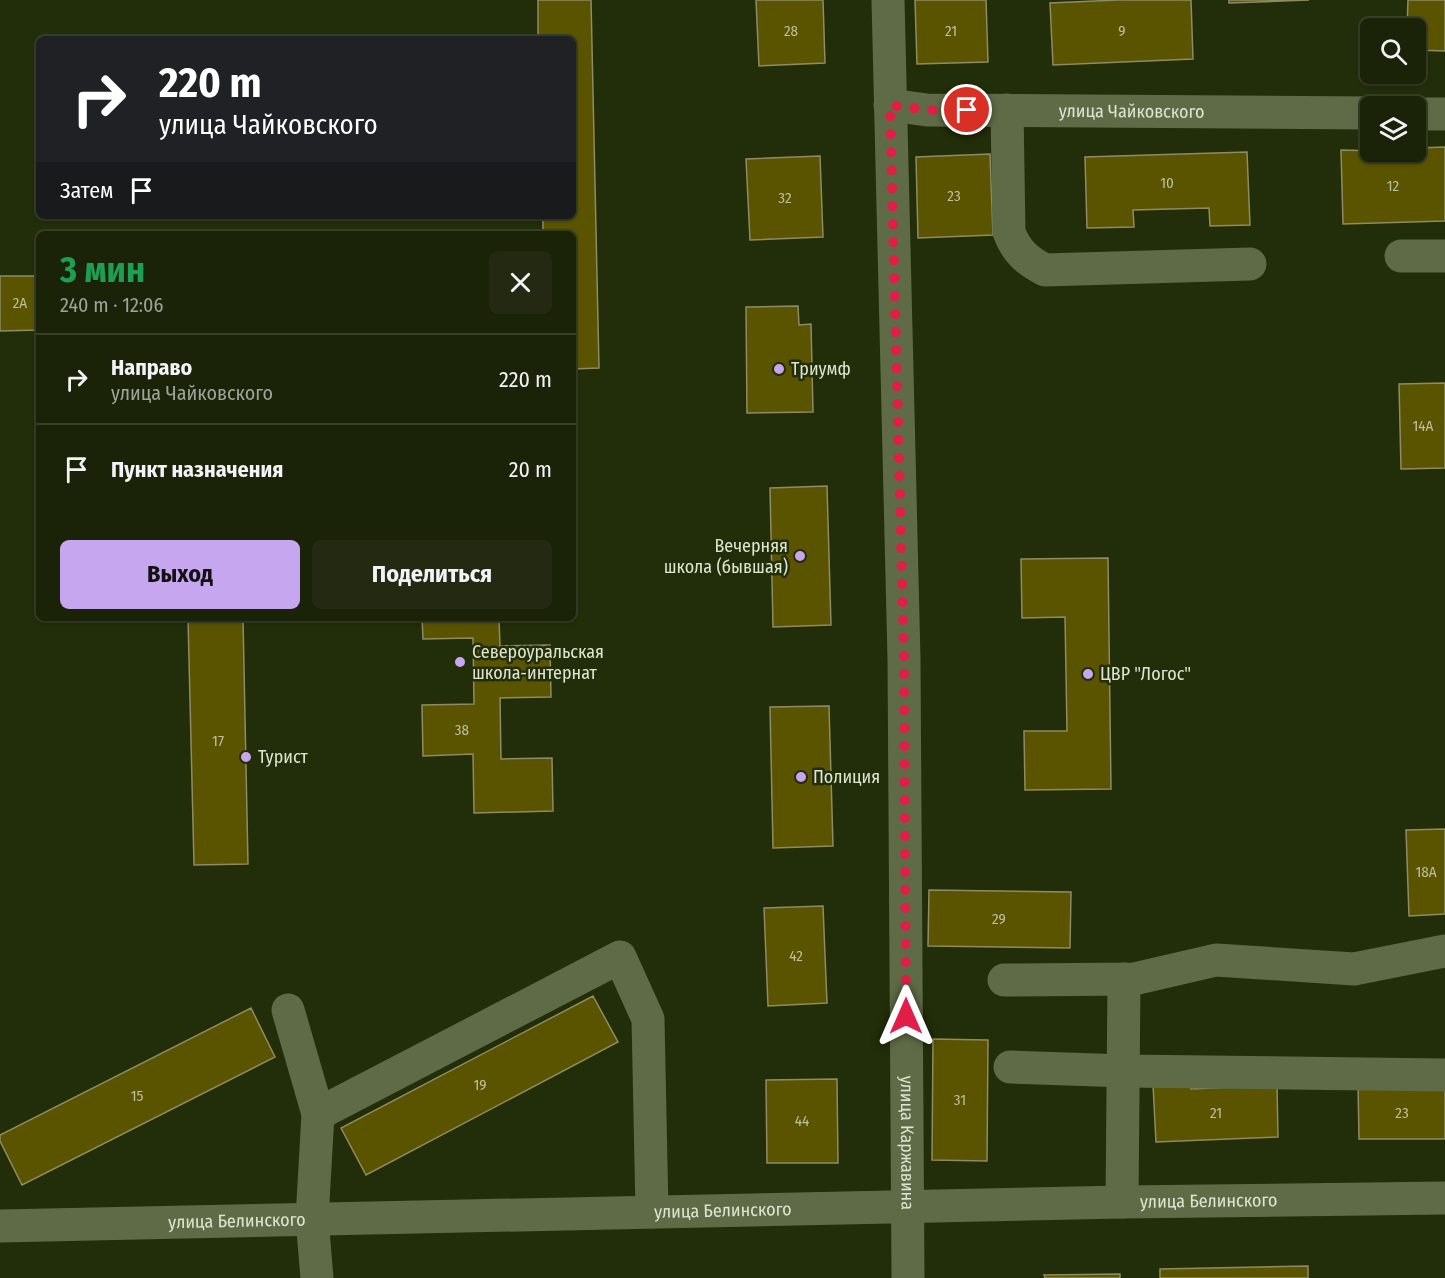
<!DOCTYPE html>
<html lang="ru">
<head>
<meta charset="utf-8">
<style>
  body { margin:0; font-family:"Fira Sans Condensed",sans-serif; background:#232a11; color:#f1f3f6; height:100vh; display:flex; flex-direction:column; font-size:22px; white-space:nowrap }
  * { box-sizing:border-box; margin:0 }
  p { font-size:20px; color:#9fa49b }
  .icon { flex:none; width:33px; height:33px; fill:none; stroke:currentColor; stroke-width:2; stroke-linecap:round; stroke-linejoin:round }
  .map { position:relative; flex:1; overflow:hidden }
  .drawer { position:absolute; left:36px; top:231px; width:540px; height:390px; display:flex; flex-direction:column; background:#1a2207; border-radius:9px; box-shadow:0 2px 4px #0004,0 0 0 2px #383f28 }
  .drawer>* { flex:none }
  .hud { position:absolute; left:36px; top:36px; width:540px; height:183px; border-radius:9px; box-shadow:0 2px 4px #0004,0 0 0 2px #383f28; background:#202124; color:#fff; overflow:hidden }
  .buttons { position:absolute; left:1360px; top:18px; display:grid; gap:12px }
  .buttons a { display:grid; place-items:center; width:66px; height:66px; border-radius:9px; background:#1a2207; box-shadow:0 2px 4px #0004,0 0 0 2px #383f28; font-size:30px }
  .pin { position:absolute; display:grid; place-items:center; width:51px; height:51px; color:#fff; margin:-26px; border:3px solid #fff; border-radius:50%; box-shadow:0 2px 6px #0007 }
  .me { position:absolute; width:66px; margin:-33px; rotate:0deg; stroke-linejoin:round; filter:drop-shadow(0 0 4px #0008) }
  .turn { display:flex; align-items:center; gap:21px; height:126px; padding:0 24px; font-size:27px }
  .turn .icon { width:78px; height:78px; stroke-width:2.5 }
  .turn b { display:block; font-size:42px; line-height:51px }
  .then { display:flex; align-items:center; height:57px; padding:0 24px; background:#0003; gap:12px; font-size:22px }
  .round { display:grid; place-items:center; flex:none; width:63px; height:63px; border-radius:9px; background:#232a11 }
  .summary { display:flex; align-items:center; justify-content:space-between; height:102px; padding:0 24px }
  h1 { font-size:36px; font-weight:700; line-height:45px; color:#1e9e55 }
  .primary-button { display:flex; gap:12px; margin-top:auto; padding:12px 24px }
  .primary-button a { flex:1; height:69px; border-radius:9px; background:#c7a6f0; color:#111; font-size:24px; font-weight:700; line-height:69px; text-align:center }
  .primary-button a+a { background:#232a11; color:#f1f3f6 }
  ul { padding:0; list-style:none }
  li { display:flex; align-items:center; gap:18px; height:90px; padding:0 24px; border-top:2px solid #383f28 }
  li div { flex:1 }
  li b { display:block; font-size:22px }
  li em { font-style:normal }
  .map>svg:first-child { display:block }
  .building { fill:#5a5300; stroke:#8f8c63; stroke-width:1.5 }
  .lines { fill:none; stroke-linecap:round; stroke-linejoin:round }
  .minor { stroke:#5e6b46; stroke-width:33 }
  .route { stroke:#e11d48; stroke-width:10; stroke-dasharray:0 18 }
  .poi-dot { fill:#c7a6f0; stroke:#222d09; stroke-width:2 }
  .labels { text-anchor:middle; stroke-width:5; stroke-linejoin:round; paint-order:stroke }
  .number-label { font-size:15px; fill:#bcc09c }
  .street-label { font-size:18px; fill:#dde5d0; stroke:#222d09 }
  .poi-label { font-size:18px; fill:#dde5d0; stroke:#222d09; text-anchor:start }
</style>
</head>
<body>
<div class="map">
<svg width="1445" height="1278" viewBox="0 0 1445 1278">
  <rect width="100%" height="100%" fill="#222d09"/>
  <path class="building" d="M538,0h53l8,368 -26,1v-135h-30v-18h30v-177h-35z
    M756,0h67l2,63 -66,3z
    M915,0h71l2,62 -71,2z
    M1118,0h73l2,59 -140,6 -3,-62z
    M1229,0h80l-80,3z
    M1408,0h37v51l-29,-1v-22h-9z
    M1445,147v74l-102,3 -2,-74 75,2v-4z
    M1247,152l3,73 -40,1 -1,-18 -76,2 1,17 -47,1 -2,-71z
    M990,154l3,81 -75,3 -2,-81z
    M820,156l3,81 -73,3 -4,-81z
    M0,276h39v54l-39,1z
    M798,306l1,19 12,-1 2,88 -66,1 -1,-106z
    M1445,383v85l-44,1 -2,-85z
    M827,486l4,139 -58,2 -3,-139z
    M1108,558l3,231 -86,1 -1,-59h43l-2,-114 -43,1 -1,-59z
    M188,618h55l5,246 -54,1z
    M422,618h77l1,28 50,-1 1,52 -51,1 1,61 51,-1 1,53 -79,2 -1,-59 -50,2 -1,-51 52,-1 -1,-66 -50,1z
    M829,706l4,140 -60,2 -3,-141z
    M1445,829v85l-36,2 -3,-86z
    M929,890l142,2 -1,56 -142,-2z
    M823,906l4,97 -59,3 -4,-98z
    M593,996l25,46 -252,133 -25,-47z
    M251,1008l24,49 -253,128 -22,-44v-6z
    M933,1039l55,1 -1,121 -55,-1z
    M837,1079l1,84h-71l-1,-83z
    M1358,1083l87,5v51h-86z
    M1190,1084l1,5 86,-4 1,52 -122,5 -3,-57z
    M1308,1266v12h-148v-9z
    M1120,1274v4h-75l-1,-3z"/>
  <g class="lines">
    <g class="minor">
      <path id="s1" d="M888,0l16,659 4,619"/>
      <path id="s2" d="M890,105l37,5 444,3"/>
      <path d="M1007,110l2,122c7,19 18,29 36,38l205,-6"/>
      <path d="M1416,114h29"/>
      <path d="M1401,256h44"/>
      <path d="M1004,980l130,-1 82,-19 138,9 91,-18"/>
      <path d="M288,1010l30,104"/>
      <path d="M1010,1067l115,4 320,4"/>
      <path d="M1122,1202l2,-223"/>
      <path id="s3" d="M0,1226l1122,-24 323,-4"/>
      <path d="M317,1278l-5,-59 6,-105 302,-157 28,62 4,193"/>
    </g>
  </g>
  <g class="lines">
    <path class="route" d="M906,1016l-2,-357 -14,-554 37,5h40"/>
  </g>
  <g class="poi-dot">
    <circle cx="779" cy="369" r="6"/>
    <circle cx="800" cy="556" r="6"/>
    <circle cx="460" cy="662" r="6"/>
    <circle cx="1088" cy="674" r="6"/>
    <circle cx="246" cy="757" r="6"/>
    <circle cx="801" cy="777" r="6"/>
  </g>
  <g class="labels">
    <g class="number-label">
      <text x="791" y="36">28</text>
      <text x="951" y="36">21</text>
      <text x="1122" y="36">9</text>
      <text x="1167" y="188">10</text>
      <text x="1393" y="191">12</text>
      <text x="954" y="201">23</text>
      <text x="785" y="203">32</text>
      <text x="20" y="308">2А</text>
      <text x="1423" y="431">14А</text>
      <text x="462" y="735">38</text>
      <text x="218" y="746">17</text>
      <text x="1426" y="877">18А</text>
      <text x="999" y="924">29</text>
      <text x="796" y="961">42</text>
      <text x="480" y="1090">19</text>
      <text x="137" y="1101">15</text>
      <text x="960" y="1105">31</text>
      <text x="1216" y="1118">21</text>
      <text x="1402" y="1118">23</text>
      <text x="802" y="1126">44</text>
    </g>
    <g class="street-label">
      <text dy="6" stroke="none"><textPath href="#s2" startOffset="242">улица Чайковского</textPath></text>
      <text dy="6" stroke="none"><textPath href="#s1" startOffset="1143">улица Каржавина</textPath></text>
      <text dy="6" stroke="none"><textPath href="#s3" startOffset="1209">улица Белинского</textPath></text>
      <text dy="6" stroke="none"><textPath href="#s3" startOffset="723">улица Белинского</textPath></text>
      <text dy="6" stroke="none"><textPath href="#s3" startOffset="237">улица Белинского</textPath></text>
    </g>
    <g class="poi-label">
      <text x="791" y="375">Триумф</text>
      <text x="788" y="552" text-anchor="end">Вечерняя<tspan x="788" dy="21">школа (бывшая)</tspan></text>
      <text x="472" y="658">Североуральская<tspan x="472" dy="21">школа-интернат</tspan></text>
      <text x="1100" y="680">ЦВР "Логос"</text>
      <text x="258" y="763">Турист</text>
      <text x="813" y="783">Полиция</text>
    </g>
  </g>
</svg>
<div class="buttons">
<a><svg class="icon" aria-label="search" viewBox="0 0 24 24"><circle cx="10" cy="10" r="6"/><path d="M15 15l6 6"/></svg></a>
<a><svg class="icon" aria-label="layers" viewBox="0 0 24 24"><path d="M12 4l9 5-9 5-9-5zM3 14l9 5 9-5"/></svg></a>
</div>
<div class="pin" style="left:967px;top:110px;background:#d93025"><svg class="icon" aria-label="arrive" viewBox="0 0 24 24"><path d="M6 21V4h12l-3 4 3 4H6"/></svg></div>
<svg class="me" style="left:906px;top:1016px" viewBox="-20 -20 40 40"><path d="M0-17L14 15 0 8-14 15z" fill="#e11d48" stroke="#fff" stroke-width="4"/></svg>
<div class="hud">
<div class="turn"><svg class="icon" aria-label="right" viewBox="0 0 24 24"><path d="M7 20v-9h11M14 6l5 5-5 5"/></svg><div><b>220 m</b>улица Чайковского</div></div>
<div class="then">Затем<svg class="icon" aria-label="arrive" viewBox="0 0 24 24"><path d="M6 21V4h12l-3 4 3 4H6"/></svg></div>
</div>
<section class="drawer">
<div class="summary"><div><h1>3 мин</h1><p>240 m · 12:06</p></div><a class="round"><svg class="icon" aria-label="close" viewBox="0 0 24 24"><path d="M6 6l12 12M18 6L6 18"/></svg></a></div>
<ul>
<li><svg class="icon" aria-label="right" viewBox="0 0 24 24"><path d="M7 20v-9h11M14 6l5 5-5 5"/></svg><div><b>Направо</b><p>улица Чайковского</p></div><em>220 m</em></li>
<li><svg class="icon" aria-label="arrive" viewBox="0 0 24 24"><path d="M6 21V4h12l-3 4 3 4H6"/></svg><div><b>Пункт назначения</b></div><em>20 m</em></li>
</ul>
<div class="primary-button"><a>Выход</a><a>Поделиться</a></div>
</section>
</div>
</body>
</html>
